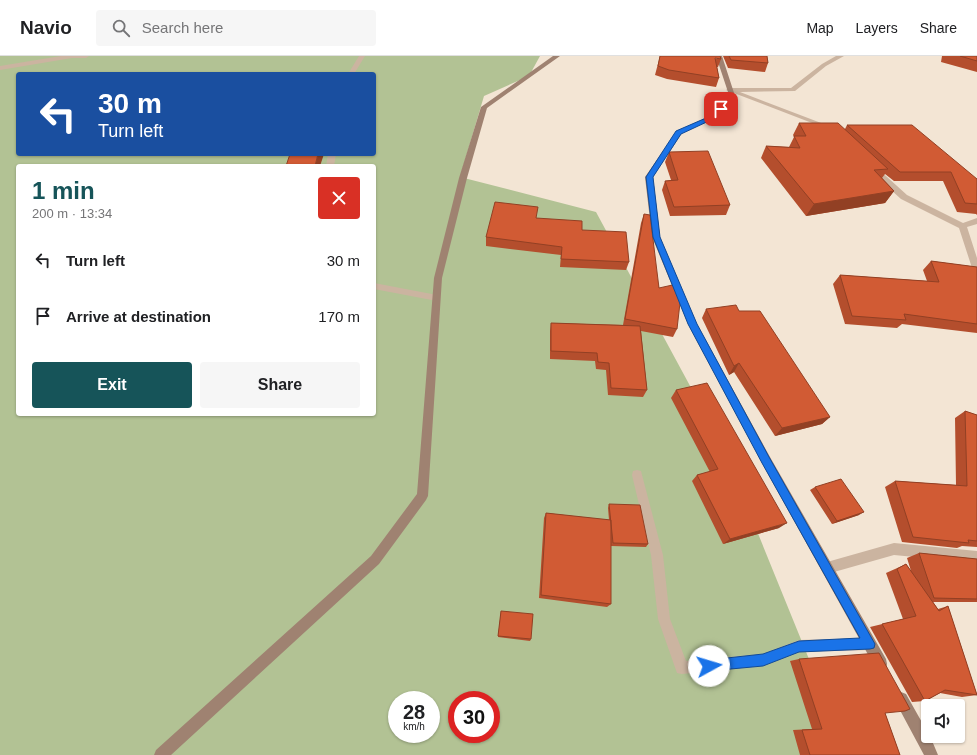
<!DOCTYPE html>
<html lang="en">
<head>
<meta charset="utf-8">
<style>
  body { margin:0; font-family:Arial,sans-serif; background:#f6f6f6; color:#202124; height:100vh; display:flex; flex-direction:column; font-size:15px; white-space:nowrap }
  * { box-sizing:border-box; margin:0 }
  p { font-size:13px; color:#757577 }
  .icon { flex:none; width:22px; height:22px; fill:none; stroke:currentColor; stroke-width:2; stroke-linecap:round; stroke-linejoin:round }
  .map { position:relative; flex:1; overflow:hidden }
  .side { position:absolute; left:16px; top:108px; width:360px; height:252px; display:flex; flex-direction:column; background:#fff; border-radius:4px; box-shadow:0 1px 3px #0004 }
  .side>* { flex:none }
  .banner { position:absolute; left:16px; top:16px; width:360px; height:84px; border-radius:4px; box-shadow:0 1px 3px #0004; background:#1a4fa0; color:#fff; overflow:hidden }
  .buttons { position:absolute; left:921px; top:643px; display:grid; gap:8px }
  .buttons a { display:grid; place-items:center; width:44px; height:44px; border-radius:4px; background:#fff; box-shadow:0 1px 3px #0004; font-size:20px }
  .speed { position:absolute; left:388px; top:635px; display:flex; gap:8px; font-size:20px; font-weight:700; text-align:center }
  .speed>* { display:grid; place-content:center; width:52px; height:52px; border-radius:50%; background:#fff; box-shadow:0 1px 3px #0004; line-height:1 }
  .speed small { font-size:10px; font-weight:400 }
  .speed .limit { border:6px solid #d22; background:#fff; color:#111 }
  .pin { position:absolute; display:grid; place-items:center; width:34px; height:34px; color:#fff; margin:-17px; border-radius:8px; box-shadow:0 2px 6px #0006 }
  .me { position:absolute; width:44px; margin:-22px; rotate:84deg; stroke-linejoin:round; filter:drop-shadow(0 0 3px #0008) }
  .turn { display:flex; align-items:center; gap:14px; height:84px; padding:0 16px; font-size:18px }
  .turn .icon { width:52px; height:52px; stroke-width:2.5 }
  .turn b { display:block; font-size:28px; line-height:34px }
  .round { display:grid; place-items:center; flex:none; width:42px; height:42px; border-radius:4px; background:#f6f6f6 }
  .overview { display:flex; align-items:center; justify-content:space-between; height:68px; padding:0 16px }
  h1 { font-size:24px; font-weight:700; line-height:30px; color:#165459 }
  .action { display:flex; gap:8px; margin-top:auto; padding:8px 16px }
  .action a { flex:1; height:46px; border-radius:4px; background:#165459; color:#fff; font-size:16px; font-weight:700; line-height:46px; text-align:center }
  .action a+a { background:#f6f6f6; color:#202124 }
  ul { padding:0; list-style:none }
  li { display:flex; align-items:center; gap:12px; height:56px; padding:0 16px }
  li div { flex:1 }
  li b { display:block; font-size:15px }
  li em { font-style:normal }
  header { display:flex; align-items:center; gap:24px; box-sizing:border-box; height:56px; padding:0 20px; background:#fff; border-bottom:1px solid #e0e0e0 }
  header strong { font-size:19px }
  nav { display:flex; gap:22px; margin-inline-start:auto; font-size:14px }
  .search { width:280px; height:36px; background:#f6f6f6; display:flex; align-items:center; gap:10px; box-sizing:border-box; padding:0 14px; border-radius:4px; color:#757577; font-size:15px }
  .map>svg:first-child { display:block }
  .green { fill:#b2c294; fill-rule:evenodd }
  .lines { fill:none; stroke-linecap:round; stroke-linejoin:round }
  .street { fill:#cbb4a0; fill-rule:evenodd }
  .secondary { fill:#9f8271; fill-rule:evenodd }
  .wall { fill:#b44e2d }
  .shaded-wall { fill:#924024 }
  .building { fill:#d15b34; stroke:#924024 }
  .route { fill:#1a73e8; stroke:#114b97 }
</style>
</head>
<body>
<header>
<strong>Navio</strong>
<div class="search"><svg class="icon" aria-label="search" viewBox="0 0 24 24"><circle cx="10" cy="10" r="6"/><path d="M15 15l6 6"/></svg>Search here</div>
<nav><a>Map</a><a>Layers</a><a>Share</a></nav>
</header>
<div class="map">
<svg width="977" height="699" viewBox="0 0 977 699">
  <rect width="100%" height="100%" fill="#f3e5d4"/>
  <path class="green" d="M0,0h540l-11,20 -45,20 -24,81 136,35 126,233 126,310h-848zM18,18h356v80h-356zM18,110h356v248h-356zM397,644h34v34h-34zM457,644h34v34h-34z"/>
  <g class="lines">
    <path class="street" d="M61,0h28l-3,2h-14l-72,12v-4z
      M359,0h6l-11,18h-6z
      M836,0h8l-18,10 -31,25 -55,1 89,34v2h-4l-99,-38 3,-2h62l31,-24z
      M328,98h8l-2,12h-8z
      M870,111h6l31,28 56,28 14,-5v6l-10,3 10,31v16l-4,-3 -14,-43 -58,-29 -31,-28z
      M374,227l63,12 4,3 -4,3 -63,-12z
      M637,414l4,1 1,4 21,80 7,64 16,42 77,-7 36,-14 71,-2 4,2 2,4 -2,4 -4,2 -71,2 -36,14 -81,8 -5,-1 -19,-54 -7,-64 -19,-80 1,-4z
      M894,487l83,8v12l-83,-8 -67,19 -4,-2 -2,-4 2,-4 4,-2z"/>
    <path class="secondary" d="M553,0h7l-73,52 -20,70 -25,100 -14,218 -2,4 -47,64 -208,191h-17l2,-5 215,-194 46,-62 17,-216 25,-100 22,-71z
      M716,0h6l14,43 -26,21 -28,13 -29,44 7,60 37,87 73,133 116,202 1,5 -1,5 -5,1 -5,-1 -114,-206 -74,-139 -36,-87 -7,-60 32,-46 29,-13 24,-20z
      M901,636l5,2 22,39v3h2l8,19h-14l-30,-56 2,-5z"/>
  </g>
  <path class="wall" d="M660,0l61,3 -3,8h-1l2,11 -3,9 -49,-8 -12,-4z
    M723,0h44l1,7 -3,9 -37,-4z
    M942,0h35v16l-36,-10z
    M799,67l46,6 2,-4 130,54v36l-1,-1 -19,-2 -14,-31h-49l-9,-7 -3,4 12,13 -9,12 -79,13 -45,-58 5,-12 23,1 5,-10 -1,-2z
    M669,96l61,53 -4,10 -56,1 -8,-26 3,-9 6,-1 -6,-18z
    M644,158l15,74 18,41 -4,8 -32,-6 6,59 -4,7 -35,-2 -2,-25 -10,-1 -1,-8 -45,-2v-28l1,-8 72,2 18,-102z
    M536,162l46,12 47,32 -3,8 -66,-3 1,-12 -75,-9v-9z
    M931,205l46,6v66l-75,-9 -5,4 -52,-4 -12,-40 7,-9 87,6 -4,-11z
    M706,253l33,2 91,106 -8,7 -47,12 -41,-64 -5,3 -27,-57z
    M676,334l103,138 -56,16 -31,-63 5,-6 13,-3 -39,-74z
    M965,355l12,4v132l-15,-1 -5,2 -55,-6 -17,-55 10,-6 61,4 -1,-67z
    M815,431l44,28 -27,9 -22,-34z
    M609,448l39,40 -2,3 -35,-1v-5v63l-4,3 -68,-9 5,-80 2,-5 63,7 -1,-12z
    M919,497l58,6v43h-44l5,7 10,-3 29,89 -15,2 -22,-4 -15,8 -13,1 -42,-75 33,-8 -17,-46 9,-4 11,-5 5,7 -4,-13z
    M501,555l30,28 -1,2 -32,-4z
    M799,603l86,54 15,42h-100l-7,-25 19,-1 -22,-68z"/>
  <path class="shaded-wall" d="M318,98h6l-4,12h-5z
    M894,135l-9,12 -79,13 8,-12z
    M739,307l-5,9 -5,3 5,-9z
    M830,361l-8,7 -47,12 7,-8z
    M864,456l-5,3 -27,9 5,-3z
    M787,467l-8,5 -56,16 7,-5z"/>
  <path class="building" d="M660,0h60l1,3 -6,-1 4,20 -50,-8 -11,-4z
    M729,0h38l1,7 -37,-3z
    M960,0h17v5z
    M799,67h39l50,46 -14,1 20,21 -80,13 -48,-58 34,2 -6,-12h12z
    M847,69h65l65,54v25l-12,-1 -14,-31h-51z
    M708,95l22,54 -56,2 -9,-26 13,-1 -9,-28z
    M290,98h28l-3,12h-29z
    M495,146l43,5 -2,11 46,3v9l44,2 3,30 -68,-3 1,-12 -76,-10z
    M644,158l6,1 9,73 18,-4 4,10 -4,35 -52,-10z
    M931,205l46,6v57l-73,-10 2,6 -54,-4 -12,-41 99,7z
    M736,249l3,6h21l70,106 -48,11 -43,-65 -5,3 -28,-57z
    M551,267l89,3 7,64 -36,-2 -2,-25 -11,-1 -1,-9 -46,-2z
    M707,327l80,140 -57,16 -33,-64 21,-6 -42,-79z
    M965,355l12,4v126l-9,-1 1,3 -56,-6 -18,-56 72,5z
    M841,423l23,33 -27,9 -22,-34z
    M609,448l31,1 8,39 -35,-1z
    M546,457l65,7v84l-70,-9z
    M919,497l58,6v40l-43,-1z
    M906,508l33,47 9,-5 29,89 -32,-5 -20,11 -43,-77 34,-8 -19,-47z
    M501,555l32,3 -2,25 -33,-3z
    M879,597l31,56 -5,2 -20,2 15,42h-90l-8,-25 20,-1 -23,-70z"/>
  <path class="route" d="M718,52l6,1 -13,11 -30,14 -28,43 7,60 37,87 72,133 106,187 -1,4 -4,1 -71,3 -36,14 -54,5 -4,-1 -2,-4 2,-5 4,-1 54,-6 36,-13 61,-3 -98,-175 -74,-139 -35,-87 -7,-60 30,-46 30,-13z"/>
</svg>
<div class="buttons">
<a><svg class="icon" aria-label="sound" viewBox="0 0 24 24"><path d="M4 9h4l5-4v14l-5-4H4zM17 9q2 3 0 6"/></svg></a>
</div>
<div class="speed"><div>28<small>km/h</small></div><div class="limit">30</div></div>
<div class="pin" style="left:721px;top:53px;background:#d93025"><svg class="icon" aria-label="arrive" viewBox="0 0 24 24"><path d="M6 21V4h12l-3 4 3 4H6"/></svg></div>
<svg class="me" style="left:709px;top:610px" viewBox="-20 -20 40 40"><circle r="19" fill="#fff"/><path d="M0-13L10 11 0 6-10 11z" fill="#1a73e8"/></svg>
<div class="banner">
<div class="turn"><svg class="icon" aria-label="left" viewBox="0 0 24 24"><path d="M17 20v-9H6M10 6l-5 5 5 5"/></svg><div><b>30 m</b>Turn left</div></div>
</div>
<section class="side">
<div class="overview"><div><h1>1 min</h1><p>200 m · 13:34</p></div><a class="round" style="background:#d93025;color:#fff"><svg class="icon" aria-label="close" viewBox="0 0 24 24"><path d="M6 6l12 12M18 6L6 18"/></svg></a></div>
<ul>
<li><svg class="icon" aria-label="left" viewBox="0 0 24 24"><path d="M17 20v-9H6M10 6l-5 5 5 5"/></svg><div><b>Turn left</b></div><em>30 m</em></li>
<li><svg class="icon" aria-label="arrive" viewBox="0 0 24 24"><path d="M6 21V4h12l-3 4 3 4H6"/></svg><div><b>Arrive at destination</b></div><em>170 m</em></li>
</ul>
<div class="action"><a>Exit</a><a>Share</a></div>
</section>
</div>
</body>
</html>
